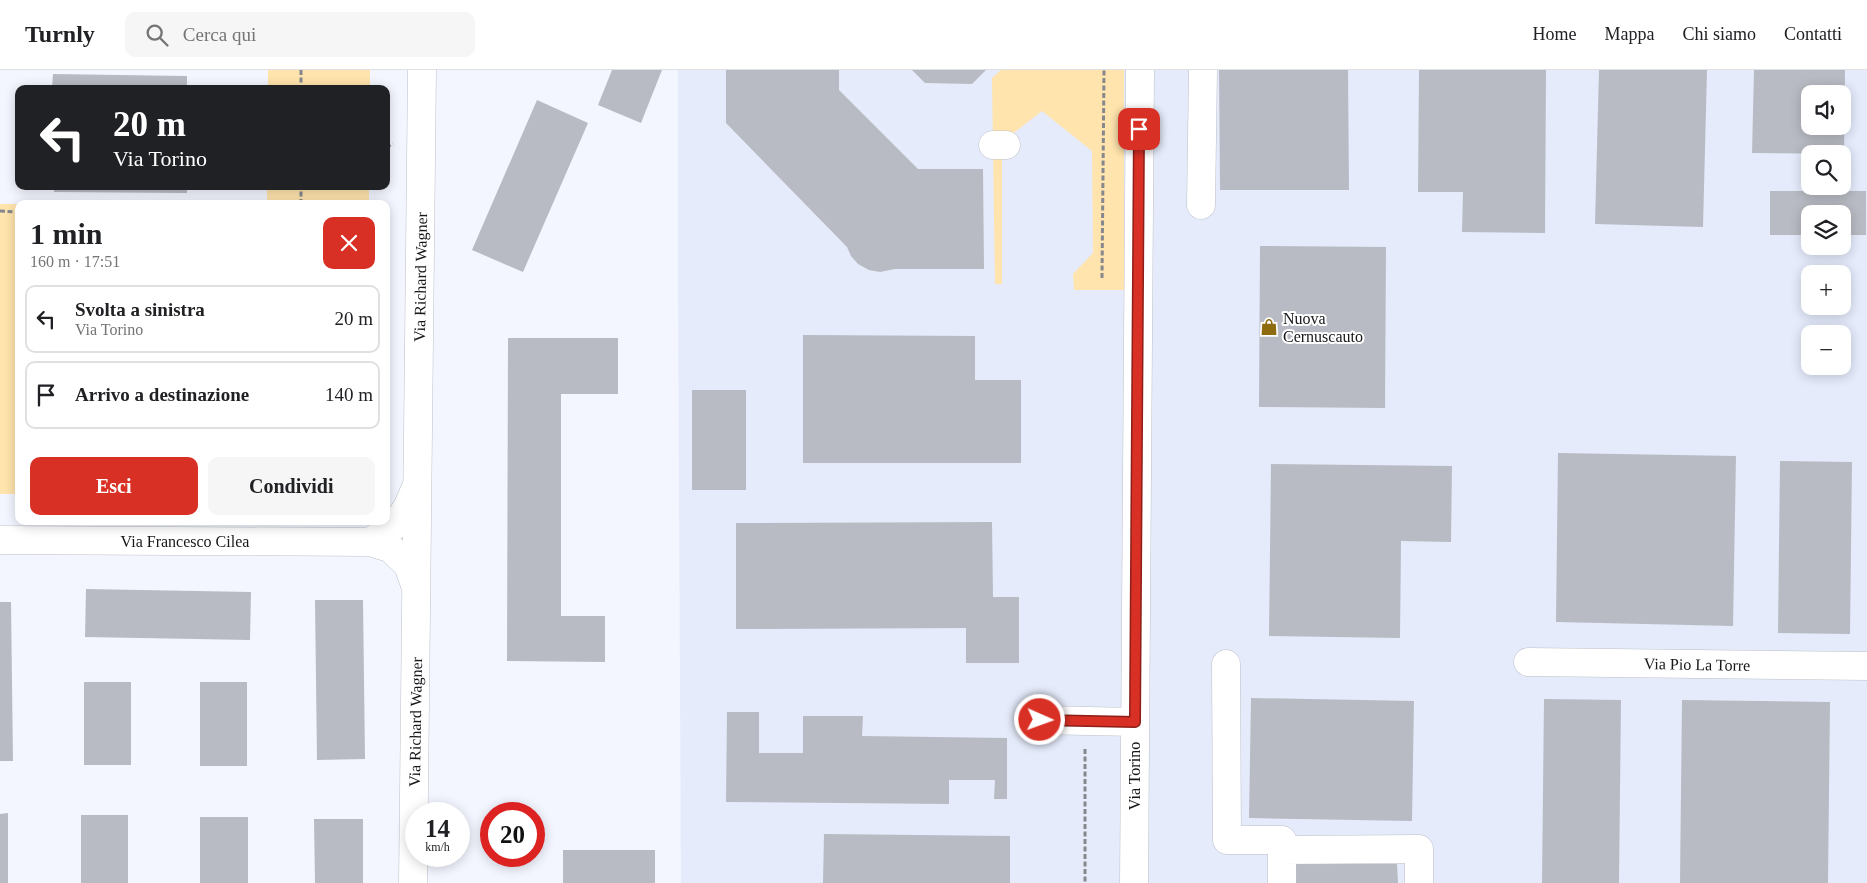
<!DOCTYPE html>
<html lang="it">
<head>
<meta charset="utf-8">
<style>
  body { margin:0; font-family:Georgia,serif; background:#f6f6f6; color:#202124; height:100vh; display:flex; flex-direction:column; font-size:19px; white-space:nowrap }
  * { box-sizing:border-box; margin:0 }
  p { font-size:16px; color:#757577 }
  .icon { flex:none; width:28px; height:28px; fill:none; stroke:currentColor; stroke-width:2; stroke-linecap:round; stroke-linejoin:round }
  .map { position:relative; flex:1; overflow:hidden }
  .side { position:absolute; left:15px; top:130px; width:375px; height:325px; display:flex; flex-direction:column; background:#fff; border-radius:10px; box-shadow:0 2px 12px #0003 }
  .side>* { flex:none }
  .guide { position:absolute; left:15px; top:15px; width:375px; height:105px; border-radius:10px; box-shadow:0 2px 12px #0003; background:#202124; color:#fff; overflow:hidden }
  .fabs { position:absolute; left:1801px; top:15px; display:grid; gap:10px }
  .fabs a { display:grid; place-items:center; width:50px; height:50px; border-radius:10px; background:#fff; box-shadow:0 2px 12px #0003; font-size:25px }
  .speed { position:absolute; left:405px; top:732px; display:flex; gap:10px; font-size:25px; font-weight:700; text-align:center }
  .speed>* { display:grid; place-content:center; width:65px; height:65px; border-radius:50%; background:#fff; box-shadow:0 2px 12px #0003; line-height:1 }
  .speed small { font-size:12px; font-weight:400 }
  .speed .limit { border:8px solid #d22; background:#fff; color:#111 }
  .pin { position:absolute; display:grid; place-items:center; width:42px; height:42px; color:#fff; margin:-21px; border-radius:10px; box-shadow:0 2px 8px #0006 }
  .me { position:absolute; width:55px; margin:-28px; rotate:92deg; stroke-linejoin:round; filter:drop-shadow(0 0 4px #0008) }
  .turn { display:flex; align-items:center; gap:18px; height:105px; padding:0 15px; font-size:22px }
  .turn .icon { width:65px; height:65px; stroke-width:2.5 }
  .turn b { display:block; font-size:35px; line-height:42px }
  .round { display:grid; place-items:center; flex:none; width:52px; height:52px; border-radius:10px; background:#f6f6f6 }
  .headline { display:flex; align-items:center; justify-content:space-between; height:85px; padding:0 15px }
  h1 { font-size:30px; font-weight:800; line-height:38px }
  .primary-button { display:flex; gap:10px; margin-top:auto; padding:10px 15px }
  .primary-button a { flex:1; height:58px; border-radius:10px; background:#d93025; color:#fff; font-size:20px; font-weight:800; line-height:58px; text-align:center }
  .primary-button a+a { background:#f6f6f6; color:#202124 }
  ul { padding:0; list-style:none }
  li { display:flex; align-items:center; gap:15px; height:68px; margin:0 10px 8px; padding:0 5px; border:2px solid #e0e0e0; border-radius:10px }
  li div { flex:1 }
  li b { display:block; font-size:19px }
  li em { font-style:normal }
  header { display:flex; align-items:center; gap:30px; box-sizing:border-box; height:70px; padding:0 25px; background:#fff; border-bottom:1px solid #e0e0e0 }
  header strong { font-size:24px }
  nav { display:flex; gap:28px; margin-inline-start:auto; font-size:18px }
  .search { width:350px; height:45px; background:#f6f6f6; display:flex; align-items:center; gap:12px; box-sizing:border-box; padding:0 18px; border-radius:10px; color:#757577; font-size:19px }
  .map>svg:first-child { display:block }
  .built { fill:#e5ebfb; fill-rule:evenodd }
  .green { fill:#ffe4ad }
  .building { fill:#b8bbc3; fill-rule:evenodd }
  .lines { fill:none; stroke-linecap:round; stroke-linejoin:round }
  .minor-casing { stroke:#bdc0c8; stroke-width:29 }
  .path { stroke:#86888e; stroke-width:3; stroke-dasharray:5 2.5; stroke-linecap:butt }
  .minor { stroke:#fff; stroke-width:28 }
  .route-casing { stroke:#8d1f18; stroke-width:12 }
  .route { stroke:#d93025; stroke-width:9 }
  .labels { text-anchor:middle; stroke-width:4; stroke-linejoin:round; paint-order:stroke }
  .street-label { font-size:16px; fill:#16171a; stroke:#fff }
  .poi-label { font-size:16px; fill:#16171a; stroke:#fff; text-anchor:start }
</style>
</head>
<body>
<header>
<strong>Turnly</strong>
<div class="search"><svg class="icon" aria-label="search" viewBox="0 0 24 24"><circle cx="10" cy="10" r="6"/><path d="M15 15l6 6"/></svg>Cerca qui</div>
<nav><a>Home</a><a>Mappa</a><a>Chi siamo</a><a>Contatti</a></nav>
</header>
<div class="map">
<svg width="1867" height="813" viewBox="0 0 1867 813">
  <rect width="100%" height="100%" fill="#f3f6ff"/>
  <path class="built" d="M678,0h1189v813h-1186l-3,-592zM1810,24h32v32h-32zM1810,84h32v32h-32zM1810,144h32v32h-32zM1810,204h32v32h-32zM1810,264h32v32h-32z"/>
  <path class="green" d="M268,0h102v19h-102z
    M1001,0h123v220h-50l-1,-16 20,-21 -1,-102 -50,-40 -40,31v142h-7l-3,-206z
    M267,116h102v18h-102z
    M0,134h19v290h-19z"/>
  <path class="building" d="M612,0h50l-21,53 -43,-18z
    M726,0h113v20l79,79h65l1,100h-89l-15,3 -11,-2 -11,-6 -7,-8 -4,-9 -121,-124z
    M912,0h74l-14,14 -47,-1z
    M1219,0h129l1,120h-129z
    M1419,0h127l-1,163 -83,-1 1,-40h-45z
    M1599,0h108l-4,157 -108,-3z
    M1754,0h91l-1,84 -92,-1zM1810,24h32v32h-32z
    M53,4l134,2v13h-135z
    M537,30l51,23 -65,149 -51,-22z
    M54,116h133v7l-133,-1z
    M1770,121h96v44h-24v-21h-32v21h-40z
    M1260,176l126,1 -1,161 -126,-1z
    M803,265l172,1v44h46v83h-218z
    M508,268h110v56h-57v222h44v46l-98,-1z
    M692,320h54v100h-54z
    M1558,383l178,3 -3,170 -177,-4z
    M1780,391l72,1 -2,172 -72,-1z
    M1271,394l181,2 -1,76 -50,-1 -1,97 -131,-2z
    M992,452l1,75h26v66h-53v-35l-230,1v-106z
    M86,519l165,3 -1,48 -165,-3z
    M315,530h48l2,159 -48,1z
    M0,532h11l2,159h-13z
    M84,612h47v83h-47z
    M200,612h47v84h-47z
    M1251,628l163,3 -2,120 -163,-3z
    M1544,629l77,1 -2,183h-77z
    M1682,630l148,2 -2,181h-148z
    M727,642h32v41h44v-37h60l-1,20 145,2v61h-13l1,-19h-46v24l-223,-2z
    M8,743v70h-8v-69z
    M81,745h47v68h-47z
    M200,747h48v66h-48z
    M314,749h49v64h-48z
    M824,764l186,2v47h-187z
    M563,780h92v33h-92z
    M1295,794h102l1,19h-103z"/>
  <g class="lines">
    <g class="minor-casing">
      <path id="minor" d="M993,75h13
        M1201,135l2,-135
        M0,470l370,2 20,6 18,17 8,23
        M370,472l24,-16 13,-18 9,-21
        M1528,592l339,4
        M1226,594l1,176h55v43
        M1039,650l96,2
        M1282,780l137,-1v34
        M413,813l9,-813
        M1134,813l6,-813"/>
    </g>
    <path class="path" d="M301,0v19
      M386,77l7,-3
      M301,134v-18
      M0,141l19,1
      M1102,208l2,-208
      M1085,679v134"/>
    <use href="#minor" class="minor"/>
  </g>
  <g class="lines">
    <g class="route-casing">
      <path id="route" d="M1040,650l95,2 4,-593"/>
    </g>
    <use href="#route" class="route"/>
  </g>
  <defs>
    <g id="shop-bare" transform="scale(1.35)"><path d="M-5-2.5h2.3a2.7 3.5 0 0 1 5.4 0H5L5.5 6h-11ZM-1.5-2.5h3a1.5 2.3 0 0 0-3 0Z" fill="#8f6b0f" stroke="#fff" stroke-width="2.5" paint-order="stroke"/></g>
  </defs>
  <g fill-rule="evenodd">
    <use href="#shop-bare" x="1269" y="257"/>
  </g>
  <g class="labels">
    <g class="street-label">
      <text transform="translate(420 207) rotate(-89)" y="6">Via Richard Wagner</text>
      <text x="185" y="477">Via Francesco Cilea</text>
      <text transform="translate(1697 594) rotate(1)" y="6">Via Pio La Torre</text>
      <text transform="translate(415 652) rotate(-89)" y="6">Via Richard Wagner</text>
      <text transform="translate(1134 706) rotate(-90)" y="6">Via Torino</text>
    </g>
    <g class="poi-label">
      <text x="1283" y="254">Nuova<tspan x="1283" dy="18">Cernuscauto</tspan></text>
    </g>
  </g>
</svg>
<div class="fabs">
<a><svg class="icon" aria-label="sound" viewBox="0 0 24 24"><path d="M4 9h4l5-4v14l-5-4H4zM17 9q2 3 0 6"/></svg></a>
<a><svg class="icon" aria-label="search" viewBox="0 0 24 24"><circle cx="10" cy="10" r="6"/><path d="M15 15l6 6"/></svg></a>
<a><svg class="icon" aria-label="layers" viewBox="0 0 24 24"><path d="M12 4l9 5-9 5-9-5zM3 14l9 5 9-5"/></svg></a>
<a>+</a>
<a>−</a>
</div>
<div class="speed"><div>14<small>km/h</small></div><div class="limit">20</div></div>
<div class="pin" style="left:1139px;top:59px;background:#d93025"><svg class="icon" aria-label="arrive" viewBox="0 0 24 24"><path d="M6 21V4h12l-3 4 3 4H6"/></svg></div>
<svg class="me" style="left:1040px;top:650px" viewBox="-20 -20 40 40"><circle r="17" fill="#d93025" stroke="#fff" stroke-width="3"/><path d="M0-11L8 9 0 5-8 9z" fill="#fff"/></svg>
<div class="guide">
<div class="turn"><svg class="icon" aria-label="left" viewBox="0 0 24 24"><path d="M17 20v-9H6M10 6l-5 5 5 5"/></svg><div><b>20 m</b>Via Torino</div></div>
</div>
<section class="side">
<div class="headline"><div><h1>1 min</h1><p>160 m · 17:51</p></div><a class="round" style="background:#d93025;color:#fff"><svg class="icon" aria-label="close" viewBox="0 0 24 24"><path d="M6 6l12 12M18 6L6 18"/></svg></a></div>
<ul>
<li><svg class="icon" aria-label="left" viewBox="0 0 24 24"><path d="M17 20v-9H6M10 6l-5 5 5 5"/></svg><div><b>Svolta a sinistra</b><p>Via Torino</p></div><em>20 m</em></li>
<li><svg class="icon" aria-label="arrive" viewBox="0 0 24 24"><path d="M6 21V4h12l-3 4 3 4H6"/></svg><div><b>Arrivo a destinazione</b></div><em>140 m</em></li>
</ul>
<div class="primary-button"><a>Esci</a><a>Condividi</a></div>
</section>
</div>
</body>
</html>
